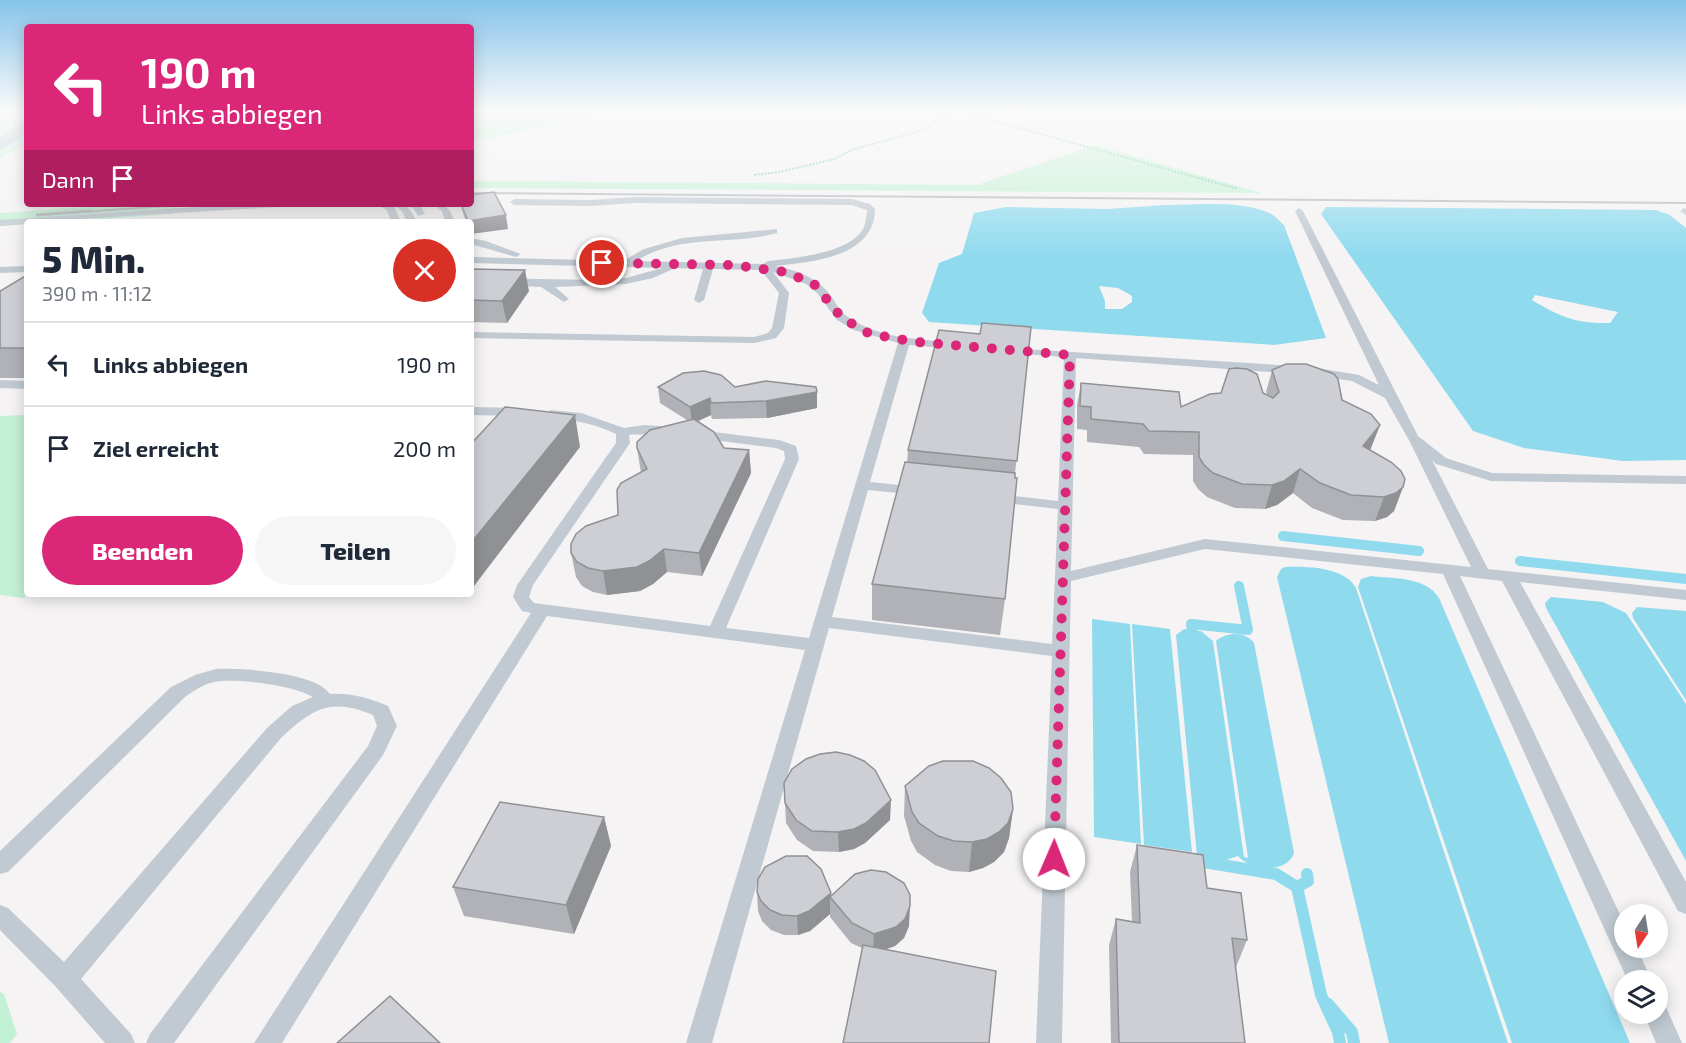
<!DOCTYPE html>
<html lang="de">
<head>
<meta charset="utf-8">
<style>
  body { margin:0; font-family:"Exo 2",sans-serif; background:#f6f6f7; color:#1f2937; height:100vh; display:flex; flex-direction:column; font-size:22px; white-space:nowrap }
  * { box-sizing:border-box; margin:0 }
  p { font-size:20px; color:#747a83 }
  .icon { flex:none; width:33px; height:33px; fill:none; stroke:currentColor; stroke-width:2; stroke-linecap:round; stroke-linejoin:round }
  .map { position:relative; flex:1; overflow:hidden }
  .details { position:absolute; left:24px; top:219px; width:450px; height:378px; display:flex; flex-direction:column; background:#fff; border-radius:6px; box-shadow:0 3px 15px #0003 }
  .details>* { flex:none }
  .guide { position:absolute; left:24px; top:24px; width:450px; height:183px; border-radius:6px; box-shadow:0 3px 15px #0003; background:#db2777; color:#fff; overflow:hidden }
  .needle { width:39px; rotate:192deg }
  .controls { position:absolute; left:1614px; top:904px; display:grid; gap:12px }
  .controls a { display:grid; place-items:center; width:54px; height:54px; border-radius:50%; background:#fff; box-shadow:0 3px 15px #0003; font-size:30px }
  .pin { position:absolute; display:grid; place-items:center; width:51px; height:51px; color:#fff; margin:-26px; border:3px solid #fff; border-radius:50%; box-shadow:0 2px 6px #0007 }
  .me { position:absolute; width:66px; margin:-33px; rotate:1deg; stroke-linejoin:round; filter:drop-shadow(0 0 4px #0008) }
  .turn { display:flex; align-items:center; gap:21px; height:126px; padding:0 18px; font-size:27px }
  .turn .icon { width:78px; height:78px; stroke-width:2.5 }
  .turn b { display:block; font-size:42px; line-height:51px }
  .then { display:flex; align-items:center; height:57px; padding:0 18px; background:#0003; gap:12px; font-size:22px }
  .round { display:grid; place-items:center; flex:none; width:63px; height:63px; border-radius:32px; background:#f6f6f7 }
  .summary { display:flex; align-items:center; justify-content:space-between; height:102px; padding:0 18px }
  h1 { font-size:36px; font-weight:800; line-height:45px }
  .cta { display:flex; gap:12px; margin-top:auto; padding:12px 18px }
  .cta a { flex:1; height:69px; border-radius:36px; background:#db2777; color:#fff; font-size:24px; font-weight:800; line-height:69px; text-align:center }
  .cta a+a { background:#f6f6f7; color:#1f2937 }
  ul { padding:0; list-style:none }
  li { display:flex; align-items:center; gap:18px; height:84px; padding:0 18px; border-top:2px solid #e0e1e3 }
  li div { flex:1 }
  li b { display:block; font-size:22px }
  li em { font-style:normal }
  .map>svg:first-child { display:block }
  .green { fill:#c3f1d5 }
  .water { fill:#90daee; fill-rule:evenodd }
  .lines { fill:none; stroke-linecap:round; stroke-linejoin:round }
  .stream-far1 { stroke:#90daee; stroke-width:10 }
  .stream { stroke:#90daee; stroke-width:12 }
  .path { stroke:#7ad0a6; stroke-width:2; stroke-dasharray:2 1.5; stroke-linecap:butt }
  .lane { fill:#c1cad2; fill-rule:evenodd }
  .primary { fill:#b3c2d1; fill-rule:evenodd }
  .rail-far1 { stroke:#b5b8bd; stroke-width:2 }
  .rail { stroke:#b5b8bd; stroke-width:3 }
  .wall { fill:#b0b2b7 }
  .shaded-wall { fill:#909195 }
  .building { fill:#cdcfd5; stroke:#909195; stroke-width:1.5 }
  .route { stroke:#db2777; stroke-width:10; stroke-dasharray:0 18 }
</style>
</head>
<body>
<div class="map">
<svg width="1686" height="1043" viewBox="0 0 1686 1043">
  <rect width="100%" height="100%" fill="#f5f3f3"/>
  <path class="green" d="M10,110h17v32l-27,17v-35z
    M471,110h157l-157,32z
    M1095,145l167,48 -791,-5v-7l506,4z
    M131,204h51l-9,10 -113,8h-33v2l-27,2v-13z
    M27,415l2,179 -5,4 -24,-3v-179z
    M0,992l4,2 13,40 -7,9h-10z"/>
  <path class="water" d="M1166,205c30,0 76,-5 103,8 6,2 10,8 15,12l42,113 -52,7 -345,-23 -7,-9 17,-50 23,-9 12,-41 32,-6 101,2zM1099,286l19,2 14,8v6l-10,7h-17v-8z
    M1326,207l330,3 14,5 16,13v232l-63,1 -99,-13 -51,-17 -152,-217zM1535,295l83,17 -8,11c-33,1 -50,-6 -78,-23z
    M1285,567c22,-1 60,0 71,21l152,455h-119l-112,-466 4,-8z
    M1371,576c23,3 54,0 68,22l191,445h-118l-154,-456 3,-8z
    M1551,597l52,5 23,11 60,91v157l-140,-253 -1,-5z
    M1637,607l49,4v89l-53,-82 -1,-5z
    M1092,619l38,5 11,220 -47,-7z
    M1132,624l38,5 22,223 -48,-7z
    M1184,629l17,2 12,10 31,216 4,1 -32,-217c11,-9 29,-10 38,2l40,210c-7,21 -43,18 -56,3l-12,4 -29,-4 -21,-221z"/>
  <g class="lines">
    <path class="stream-far1" d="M1283,536l136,15
      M1520,561l166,18
      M1192,630l-1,-6 57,6 -9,-44"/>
    <path class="stream" d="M1204,862l72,12 21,13 24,108 17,37 2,11
      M1297,887l11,-6 -1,-7
      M1328,1004l24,28 2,11"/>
    <path class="path" d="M955,110l283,79
      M471,114l32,-4
      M754,175l25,-3 56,-13 16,-9 69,-19 22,-13 20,-6"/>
    <path class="lane" d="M635,197l217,2 18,5 5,5c0,48 -63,53 -100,57 20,4 39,10 53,26 7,9 11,19 20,25 32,22 71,22 108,26l6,3 -6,3 -47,-4 -39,137 48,5 7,4 -7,4 -50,-5 -36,127 220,27 6,-135 -63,-7 -7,-4 7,-4 63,7 6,-144 -54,-4 -4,-1v-4l305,19 48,8 20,10 -84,-174 4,-3 4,3 115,225 28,22 46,15 194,3v8l-195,-3 -55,-17 -4,-4 56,109 198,21v10l-166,-18 166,300v32l-8,-3 -176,-330 -42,-5 164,347v25h13l15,33h-24l-185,-407 -238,-25 -134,32 -9,462h-26l16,-387 -223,-28 -117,415h-26l119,-393 -258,-34 -265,427h-28l277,-430 -9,-2 -9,-14 4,-12 99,-142v-9c-22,-11 -43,-13 -66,-18l-1,-3 1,-3 31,3 43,15 20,-3 29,2 7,4c-8,7 -38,2 -51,4l1,8 -97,142 -4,12 5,6 176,23 75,-167 -1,-8 -8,-3 -79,-10 -7,-4 7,-4 82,10 17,6 3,13 -73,169 83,10 89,-295 -44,-13 -17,-10 -19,-26 -12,-10 -33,-12 16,21 -5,35 -8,10 -22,5 -283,-5v-6l283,5 14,-4 4,-5 7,-35 -18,-23 -48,-1 -9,31 -5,3 -5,-3 9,-31 -28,-1 -22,10 -27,6 -71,3 14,12 -5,3 -23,-15 -70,-3v-6l129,2 26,-2 36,-10 -191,-5v-6l152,4 21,-12 38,-11 95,-9v4c-47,13 -97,0 -141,28l127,3 5,-3c26,-3 76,-7 93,-29 5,-6 5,-15 6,-22l-15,-5 -217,-2 -44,3 -77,-1 -4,-3 4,-3 77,1zM1076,358l235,17 41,6 33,17 25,44 61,125 -266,-28 -134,32z
      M239,204h42l-4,3 -250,15v2l-27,2v-6z
      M376,204l18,2 7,16h-10l-4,-12z
      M393,204c15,0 17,5 24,18h-10l-5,-11z
      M407,204l13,1 5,9 -7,2 -4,-7z
      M433,204c14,0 17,5 22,18h-10l-3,-11z
      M1684,208l2,1v6l-6,-4z
      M471,238l15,3 35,13 -5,3 -45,-13z
      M27,266v6l-27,1v-6z
      M0,380l27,1v8l-27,-1z
      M471,407l48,1 6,4 -6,4 -48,-1z
      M216,669c25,-1 100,3 114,25 21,-1 39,4 58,12l9,20 -14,29 -209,288h-28l4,-9 218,-288 9,-20 -4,-11c-43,-18 -61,-6 -92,23l-200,241 50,55 4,9h-30l-49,-56 -56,-57v-25l8,3 56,54 203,-234 25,-22 21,-9c-20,-12 -76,-19 -99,-15 -10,2 -21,9 -29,15l-177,175 -8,2v-23l171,-164 24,-12z
      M1658,1003l7,2 17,38h-26l-12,-29h14z"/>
    <path class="primary" d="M27,120v12l-21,15 -6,2v-12z"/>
    <path class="rail-far1" d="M471,193l1215,10
      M68,213l126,-9"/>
    <path class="rail" d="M37,215l53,-4"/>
  </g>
  <path class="wall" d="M460,204h11l37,25 -37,-7h-5z
    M471,269l58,22 -22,32 -36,-1z
    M27,275v103h-27v-87z
    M1031,327l-16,146 -10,126 -5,36 -128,-15v-36l35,-121 1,-13 72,-116z
    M1272,370l70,30 38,25 -10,25 33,37 -9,24 -7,6 -12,4 -32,-1 -31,-12 -19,-15 -16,12 -12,4 -30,-1 -28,-11 -9,-8 -5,-8v-26l-49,-1 -5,-7 -52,-5v-12l-10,-1v-24l4,-22 100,24 40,-14h42l5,3 -2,-4z
    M658,387h77l82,21 -50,10 -55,1 -1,-4 -14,6 27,27 25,2 2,23 -49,103 -35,-4 -14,12 -13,7 -33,4 -14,-3 -11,-6 -6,-9 -5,-24 47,-38 23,-42 -4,-25 50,-28 -27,-17z
    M784,783l106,37 -25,23 -11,6 -15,3 -26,-1 -16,-11 -11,-17z
    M905,786l108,23 -4,29 -5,14 -10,10 -11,6 -14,4 -18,-1 -16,-6 -18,-13 -6,-11 -7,-25z
    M604,817l7,29 -37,88 -110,-18 -11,-29z
    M1137,845l70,43 40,52 -11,27 -1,-1 10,77h-134l-2,-98 7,-26 16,3 -2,-50z
    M757,892l74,1v2l78,31 -5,12 -9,8 -10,4 -23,-2 -11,-5 -21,-26v-3l-20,17 -12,4h-14l-13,-5 -9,-9 -4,-10z"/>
  <path class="shaded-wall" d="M506,215l2,14 -37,5v-12h-3v-1z
    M525,270l4,21 -22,32 -5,-22z
    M817,392v16l-50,10 -1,-17z
    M710,398l1,17 -19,9 -2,-17z
    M575,415l5,32 -109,143v-47z
    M1380,425l-9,23 -16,21 8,-23z
    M749,450l2,23 -49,103 -3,-23z
    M1300,469l-7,24 -16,12 -12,4 7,-24z
    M1403,487l-9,24 -7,6 -12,4 9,-24z
    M664,549l3,23 -14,12 -13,7 -33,4 -4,-24z
    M891,800l-1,20 -25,23 -11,6 -15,3 -1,-20z
    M1013,809l-4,29 -5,14 -10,10 -11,6 -14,4 3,-30z
    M604,817l7,29 -37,88 -8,-29z
    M831,893v6l-1,-2v17l-20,17 -12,4 -1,-19z
    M910,906l-1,20 -5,12 -9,8 -22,7 1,-19z"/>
  <path class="building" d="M494,192l12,23 -38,6 -7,-17h10v-9z
    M471,269l54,1 -23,31 -31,-1z
    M27,275v73h-27v-57z
    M982,323l49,4 -14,134 -109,-11 31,-120 41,4z
    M1286,364h20l28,10 4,5 4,21 29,14 9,11 -17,21 28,16 10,9 4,8 -2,8 -7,6 -12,4 -33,-2 -31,-12 -20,-14 -16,12 -12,4 -30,-1 -29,-11 -9,-8 -5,-8v-25l-50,-1 -6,-7 -52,-5v-12l-11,-1 1,-23 98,9 2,15 29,-13 11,-1 8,-24 7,-1 11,1 10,5 6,19 10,5 6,-6 -7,-22z
    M704,371l17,4 14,12 31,-6 50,6 1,5 -51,9 -55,2 -1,-5 -20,9 -32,-20 25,-14z
    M505,407l70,8 -104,128v-99z
    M694,419l20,13 10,16 25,2 -50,103 -35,-4 -15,12 -12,6 -34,4 -15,-3 -11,-6 -6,-9v-9l5,-10 10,-8 32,-11 -1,-25 4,-7 26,-14 -10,-21v-6l13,-12z
    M905,462l110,11v5h2l-12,121 -133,-15z
    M836,752l14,3 14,6 11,9 16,30 -25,23 -12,6 -16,3 -26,-1 -16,-11 -11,-17 -1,-20 8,-14 14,-10 14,-5z
    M943,761h30l16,7 12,10 10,14 2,17 -5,14 -9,9 -12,7 -15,3 -18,-1 -16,-5 -19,-13 -7,-11 -7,-26 24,-20z
    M500,802l104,15 -38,88 -113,-18z
    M1137,845l66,10 4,33 34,5 6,47 -15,-2 13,105h-126l-3,-124 24,4z
    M786,856h21l14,13 10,24 -22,18 -12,5 -15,-1 -12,-5 -9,-9 -4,-9 1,-13 7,-12z
    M871,870l15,2 18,11 6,12v11l-5,13 -9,8 -22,7 -22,-11 -22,-26 25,-23z
    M863,945l133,26 -7,72h-146z
    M390,996l50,47h-103z"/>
  <linearGradient id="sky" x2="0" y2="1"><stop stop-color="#85c3ea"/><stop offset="0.43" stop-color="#fafafa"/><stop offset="1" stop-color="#fafafa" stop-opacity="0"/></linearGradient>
  <rect width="1686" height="256" fill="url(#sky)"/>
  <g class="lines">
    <path class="route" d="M602,263l131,2 52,7 29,12 28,34 28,16 46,8 154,13 -16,504"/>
  </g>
</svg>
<div class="controls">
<a><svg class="needle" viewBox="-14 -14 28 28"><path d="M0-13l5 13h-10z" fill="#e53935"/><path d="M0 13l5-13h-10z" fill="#747a83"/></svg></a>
<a><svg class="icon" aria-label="layers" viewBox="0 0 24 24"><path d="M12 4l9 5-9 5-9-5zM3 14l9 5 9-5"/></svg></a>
</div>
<div class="pin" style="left:602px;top:263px;background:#d93025"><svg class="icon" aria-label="arrive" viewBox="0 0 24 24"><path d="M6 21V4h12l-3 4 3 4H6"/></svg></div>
<svg class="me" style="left:1054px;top:859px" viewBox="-20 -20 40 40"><circle r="19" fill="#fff"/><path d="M0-13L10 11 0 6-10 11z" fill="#db2777"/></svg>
<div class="guide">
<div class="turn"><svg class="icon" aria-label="left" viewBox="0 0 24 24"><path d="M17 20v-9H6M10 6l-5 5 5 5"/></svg><div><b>190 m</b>Links abbiegen</div></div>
<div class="then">Dann<svg class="icon" aria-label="arrive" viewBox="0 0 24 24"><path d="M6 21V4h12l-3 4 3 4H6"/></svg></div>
</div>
<section class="details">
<div class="summary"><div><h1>5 Min.</h1><p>390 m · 11:12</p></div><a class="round" style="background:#d93025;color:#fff"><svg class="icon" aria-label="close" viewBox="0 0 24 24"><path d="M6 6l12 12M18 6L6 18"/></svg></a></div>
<ul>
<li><svg class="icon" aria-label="left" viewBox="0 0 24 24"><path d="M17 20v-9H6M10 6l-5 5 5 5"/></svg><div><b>Links abbiegen</b></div><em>190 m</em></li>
<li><svg class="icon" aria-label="arrive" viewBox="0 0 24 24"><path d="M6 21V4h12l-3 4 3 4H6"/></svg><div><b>Ziel erreicht</b></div><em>200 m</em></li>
</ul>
<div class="cta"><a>Beenden</a><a>Teilen</a></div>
</section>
</div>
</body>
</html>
